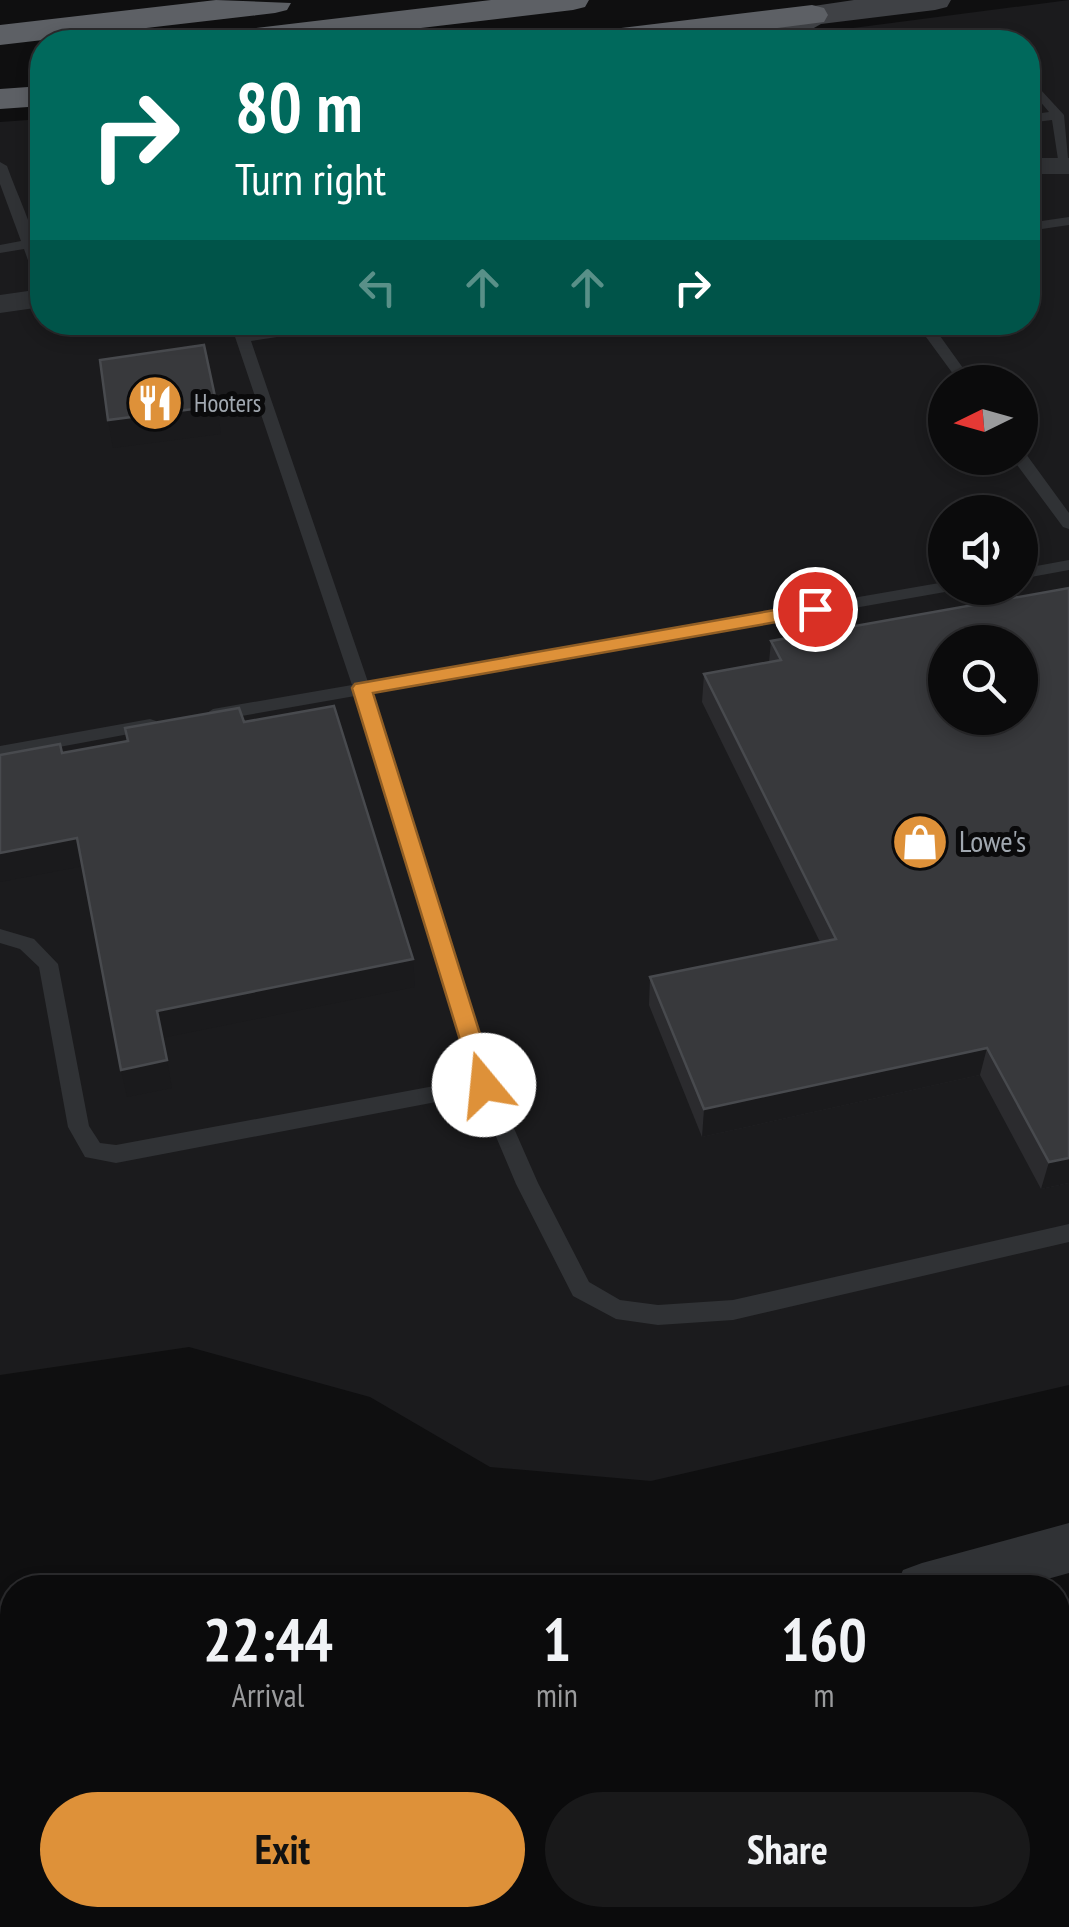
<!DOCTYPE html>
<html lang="en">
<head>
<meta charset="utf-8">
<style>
  body { margin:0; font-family:"PT Sans Narrow",sans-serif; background:#19191a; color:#f1f3f6; height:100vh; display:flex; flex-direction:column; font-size:38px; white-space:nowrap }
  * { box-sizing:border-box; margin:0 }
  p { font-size:32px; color:#9a9b9d }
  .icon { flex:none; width:55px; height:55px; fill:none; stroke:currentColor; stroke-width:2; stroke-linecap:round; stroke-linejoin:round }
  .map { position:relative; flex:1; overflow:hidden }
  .side { position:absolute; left:0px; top:1575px; width:1070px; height:352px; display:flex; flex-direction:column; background:#0b0b0c; border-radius:40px 40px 0 0; box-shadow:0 5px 15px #0003,0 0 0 2px #2b2b2d }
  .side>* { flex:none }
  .guide { position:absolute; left:30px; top:30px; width:1010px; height:305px; border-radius:40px; box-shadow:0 5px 15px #0003,0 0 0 2px #2b2b2d; background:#00695c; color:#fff; overflow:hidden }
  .needle { width:65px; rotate:265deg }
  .fabs { position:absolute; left:928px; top:365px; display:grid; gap:20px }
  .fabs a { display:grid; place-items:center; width:110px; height:110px; border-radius:50%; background:#0b0b0c; box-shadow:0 5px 15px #0003,0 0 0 2px #2b2b2d; font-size:50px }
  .pin { position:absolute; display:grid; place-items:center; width:85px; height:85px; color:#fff; margin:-42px; border:5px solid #fff; border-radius:50%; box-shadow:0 2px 10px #0007 }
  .me { position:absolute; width:110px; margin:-55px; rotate:343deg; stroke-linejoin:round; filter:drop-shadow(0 0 8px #0008) }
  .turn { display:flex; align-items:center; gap:35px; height:210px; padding:0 40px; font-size:45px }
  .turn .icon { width:130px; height:130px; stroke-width:2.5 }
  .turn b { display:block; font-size:70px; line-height:85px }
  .lanes { display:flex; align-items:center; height:95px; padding:0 40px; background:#0003; justify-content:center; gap:50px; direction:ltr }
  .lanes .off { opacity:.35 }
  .eta { display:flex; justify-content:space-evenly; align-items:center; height:170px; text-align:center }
  .eta b { font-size:60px; font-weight:800; line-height:70px }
  .button { display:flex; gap:20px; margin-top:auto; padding:20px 40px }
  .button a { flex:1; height:115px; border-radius:60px; background:#de9139; color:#111; font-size:40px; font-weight:800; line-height:115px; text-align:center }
  .button a+a { background:#19191a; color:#f1f3f6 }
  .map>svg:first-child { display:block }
  .built { fill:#1b1b1d; fill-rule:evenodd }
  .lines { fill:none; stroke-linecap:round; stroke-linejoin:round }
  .lane { fill:#303235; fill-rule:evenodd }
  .street { fill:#303235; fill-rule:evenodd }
  .secondary { fill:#3f4145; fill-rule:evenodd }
  .highway { fill:#5d6065; fill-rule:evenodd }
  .wall { fill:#2b2b2e }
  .shaded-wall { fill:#1a1a1c }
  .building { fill:#38393c; stroke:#484a4e; stroke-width:2.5; fill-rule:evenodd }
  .route { fill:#de9139; stroke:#905e25; stroke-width:2.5 }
  .labels { text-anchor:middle; stroke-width:10; stroke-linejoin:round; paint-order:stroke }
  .far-poi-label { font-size:25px; fill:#a1a8b0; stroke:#0a0a0b; text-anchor:start }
  .poi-label { font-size:30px; fill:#a1a8b0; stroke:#0a0a0b; text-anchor:start }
</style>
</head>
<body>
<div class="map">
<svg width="1069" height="1927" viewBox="0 0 1069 1927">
  <rect width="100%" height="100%" fill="#0f0f10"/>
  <path class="built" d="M1069,0v1385l-418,96 -161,-14 -120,-70 -181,-50 -189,28v-1253l42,-3v203h986v-280h-235l14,-8zM945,382h75v76h-75zM945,512h75v76h-75zM945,642h75v76h-75z"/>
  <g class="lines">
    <path class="lane" d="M991,35l9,7h-43z
      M1028,76l36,39 5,54 -10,-3 -7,-46 -24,3v-8l21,-3 -21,-25z
      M0,162l7,4c14,39 35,78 35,118l-7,-4 -11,-31 -24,4v-8l21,-4 -21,-57z
      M1069,217v8l-41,6v-8z
      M230,322h14l4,11 68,-11h40l-7,4 -98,15 117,341 577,-100v6h8l-8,4 -573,101 123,392 43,98 51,99 31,18 38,5 75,-5 336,-76v18l-336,78 -75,5 -42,-6 -43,-23 -57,-112 -38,-90 -362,69 -31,-6 -17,-30 -29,-160 -19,-18 -20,-6v-14l34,10 24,25 31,162 11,17 16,2 356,-66 -117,-383 -142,25 -9,-6 9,-6 139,-24z
      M915,322h15l43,60h-14z
      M1020,452l6,2 43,59v16l-6,-2 -51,-69h8z
      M1069,560v10l-49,9v-10z
      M150,719l6,2 3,4 -3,4 -156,29v-12z"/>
    <path class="street" d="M1028,158h41v16h-41z
      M42,289v18l-42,6v-18z
      M1069,1523v50l-54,15h-120l8,-18 19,-7z
      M623,1915h60l4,12h-60z"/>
    <path class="secondary" d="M854,0h97l-4,7 -12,3 -114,14 -32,18h-40l5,-7 46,-27z"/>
    <path class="highway" d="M216,0l75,3 -4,7 -12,3 -275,32v-20z
      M491,0h98l-4,7 -12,3 -271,32h-97l5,-7 12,-3z
      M812,5l12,3 4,7 -4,7 -157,20h-96l5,-7 12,-3z
      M42,86v20l-42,3v-20z"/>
  </g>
  <path class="wall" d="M1069,588v595l-28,6 -61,-114 -278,62 -53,-132 1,-28 170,-35 -118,-240 2,-28 65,-12 2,-21z"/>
  <path class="shaded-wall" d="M217,406l4,28 -108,14 -5,-28z
    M77,838l7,28 -84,16v-29z
    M413,959l2,28 -253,51 -5,-27z
    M987,1048l-7,27 -278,62 2,-28z
    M167,1060l5,28 -45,9 -6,-27z
    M1069,1158v25l-28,6 8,-27z"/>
  <path class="building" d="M204,345l13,61 -109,14 -8,-60z
    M1069,588v570l-20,4 -62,-114 -283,61 -54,-132 186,-38 -132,-265 77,-14 -10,-19zM945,642h75v76h-75z
    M334,706l79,253 -256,52 10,49 -46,10 -44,-232 -77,15v-98l60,-11 2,9 66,-12 -3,-13 114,-20 5,14z"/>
  <path class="route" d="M815,603l7,2v9l-449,79 123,392 -3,7h-17l-124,-404 3,-4z"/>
  <defs>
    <g id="restaurant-disc" transform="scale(2.875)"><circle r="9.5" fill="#de9139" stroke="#0a0a0b"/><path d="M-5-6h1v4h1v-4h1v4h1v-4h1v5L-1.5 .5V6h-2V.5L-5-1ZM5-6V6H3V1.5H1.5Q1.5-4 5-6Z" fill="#fff"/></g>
    <g id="shop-disc" transform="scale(2.875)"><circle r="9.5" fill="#de9139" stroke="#0a0a0b"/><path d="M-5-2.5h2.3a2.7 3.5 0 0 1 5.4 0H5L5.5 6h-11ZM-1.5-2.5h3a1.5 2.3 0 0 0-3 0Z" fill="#fff"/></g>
  </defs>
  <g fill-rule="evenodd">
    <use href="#restaurant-disc" x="155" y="403"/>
    <use href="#shop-disc" x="920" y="842"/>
  </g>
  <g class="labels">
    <g class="far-poi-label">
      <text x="194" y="412">Hooters</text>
    </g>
    <g class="poi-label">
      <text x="959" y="852">Lowe's</text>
    </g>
  </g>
</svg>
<div class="fabs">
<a><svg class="needle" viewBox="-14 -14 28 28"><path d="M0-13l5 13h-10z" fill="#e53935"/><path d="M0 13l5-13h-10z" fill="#9a9b9d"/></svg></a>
<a><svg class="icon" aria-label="sound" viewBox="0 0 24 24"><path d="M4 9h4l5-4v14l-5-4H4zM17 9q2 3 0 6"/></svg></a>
<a><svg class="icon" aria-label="search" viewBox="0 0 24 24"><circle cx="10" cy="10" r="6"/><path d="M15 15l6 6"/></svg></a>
</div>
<div class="pin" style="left:815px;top:609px;background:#d93025"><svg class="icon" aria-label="arrive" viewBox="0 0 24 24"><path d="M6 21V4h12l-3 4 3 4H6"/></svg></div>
<svg class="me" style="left:484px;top:1085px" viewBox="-20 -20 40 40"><circle r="19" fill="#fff"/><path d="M0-13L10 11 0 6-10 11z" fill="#de9139"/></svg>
<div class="guide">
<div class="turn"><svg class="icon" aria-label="right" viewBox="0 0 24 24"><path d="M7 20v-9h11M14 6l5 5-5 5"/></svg><div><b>80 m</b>Turn right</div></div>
<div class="lanes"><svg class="icon off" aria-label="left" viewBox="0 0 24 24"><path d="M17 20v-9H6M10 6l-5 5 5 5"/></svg><svg class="icon off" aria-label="ahead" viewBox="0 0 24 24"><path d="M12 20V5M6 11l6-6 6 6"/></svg><svg class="icon off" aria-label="ahead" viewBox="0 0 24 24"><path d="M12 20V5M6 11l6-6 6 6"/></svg><svg class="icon" aria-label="right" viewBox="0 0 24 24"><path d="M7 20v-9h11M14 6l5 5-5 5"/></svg></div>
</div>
<section class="side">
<div class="eta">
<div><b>22:44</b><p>Arrival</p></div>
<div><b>1</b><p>min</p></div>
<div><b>160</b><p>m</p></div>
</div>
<div class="button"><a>Exit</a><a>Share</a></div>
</section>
</div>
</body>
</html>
